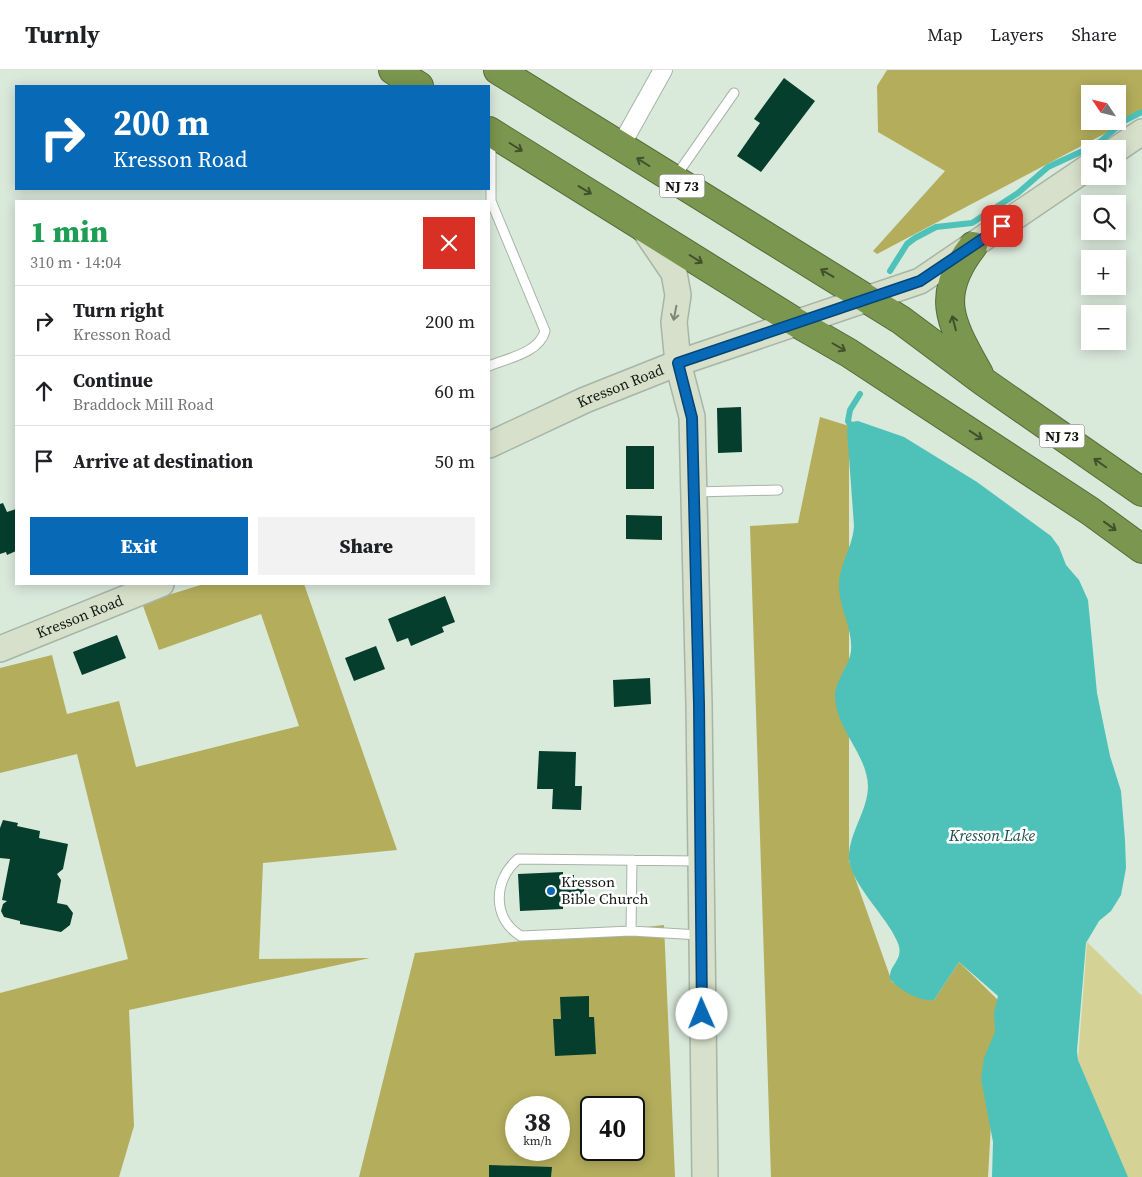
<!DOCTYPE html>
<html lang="en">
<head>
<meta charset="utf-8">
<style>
  body { margin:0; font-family:"Source Serif 4",serif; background:#f2f2f2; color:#202124; height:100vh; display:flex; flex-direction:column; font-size:19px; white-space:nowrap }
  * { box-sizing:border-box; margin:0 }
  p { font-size:16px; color:#757577 }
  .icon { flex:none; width:28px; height:28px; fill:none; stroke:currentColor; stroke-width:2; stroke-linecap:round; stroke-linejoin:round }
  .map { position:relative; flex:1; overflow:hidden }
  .drawer { position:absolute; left:15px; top:130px; width:475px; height:385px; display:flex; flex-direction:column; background:#fff; border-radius:0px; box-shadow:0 2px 12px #0003 }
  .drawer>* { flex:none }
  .hud { position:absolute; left:15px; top:15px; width:475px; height:105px; border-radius:0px; box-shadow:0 2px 12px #0003; background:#086ab6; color:#fff; overflow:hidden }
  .needle { width:32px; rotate:305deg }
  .buttons { position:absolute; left:1081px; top:15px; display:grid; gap:10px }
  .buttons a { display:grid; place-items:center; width:45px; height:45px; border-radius:0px; background:#fff; box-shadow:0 2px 12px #0003; font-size:25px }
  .speed { position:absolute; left:505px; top:1026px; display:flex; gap:10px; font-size:25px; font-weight:700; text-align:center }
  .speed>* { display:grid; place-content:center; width:65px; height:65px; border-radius:50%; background:#fff; box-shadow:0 2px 12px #0003; line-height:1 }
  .speed small { font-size:12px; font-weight:400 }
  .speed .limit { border:2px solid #111; border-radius:8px; background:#fff; color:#111 }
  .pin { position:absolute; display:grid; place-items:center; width:42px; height:42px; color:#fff; margin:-21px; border-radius:10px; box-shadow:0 2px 8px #0006 }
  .me { position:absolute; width:55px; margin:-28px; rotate:359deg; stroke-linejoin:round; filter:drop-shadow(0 0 4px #0008) }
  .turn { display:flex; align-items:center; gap:18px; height:105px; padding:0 15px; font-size:22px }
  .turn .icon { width:65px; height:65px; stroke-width:2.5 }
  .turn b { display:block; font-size:35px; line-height:42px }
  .round { display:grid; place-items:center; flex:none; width:52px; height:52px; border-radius:0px; background:#f2f2f2 }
  .overview { display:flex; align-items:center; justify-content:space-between; height:85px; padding:0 15px }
  h1 { font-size:30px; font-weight:800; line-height:38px; color:#1e9e55 }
  .primary-button { display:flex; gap:10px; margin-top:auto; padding:10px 15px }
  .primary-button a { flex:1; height:58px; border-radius:0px; background:#086ab6; color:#fff; font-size:20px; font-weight:800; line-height:58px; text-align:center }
  .primary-button a+a { background:#f2f2f2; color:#202124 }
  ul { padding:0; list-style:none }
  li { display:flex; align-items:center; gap:15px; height:70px; padding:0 15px; border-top:1px solid #e0e0e0 }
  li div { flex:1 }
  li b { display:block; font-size:19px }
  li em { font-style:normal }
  header { display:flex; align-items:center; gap:30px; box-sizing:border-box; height:70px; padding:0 25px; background:#fff; border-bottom:1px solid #e0e0e0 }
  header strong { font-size:24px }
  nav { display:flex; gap:28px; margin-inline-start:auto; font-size:18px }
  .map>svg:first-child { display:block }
  .green { fill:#d5d295 }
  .forest { fill:#b3ad5c; fill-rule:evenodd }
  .water { fill:#4ec2b9 }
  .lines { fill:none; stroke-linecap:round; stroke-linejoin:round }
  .stream { stroke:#4ec2b9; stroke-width:6 }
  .building { fill:#053e2d }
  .lane-casing { stroke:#a6b5a7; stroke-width:11 }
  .street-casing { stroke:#a6b5a7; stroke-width:20 }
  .secondary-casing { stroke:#a6b5a7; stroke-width:28 }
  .highway-casing { stroke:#566a39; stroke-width:30 }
  .lane { stroke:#fff; stroke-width:9 }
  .street { stroke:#fff; stroke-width:18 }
  .secondary { stroke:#d7e0ca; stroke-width:25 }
  .highway { stroke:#7b964e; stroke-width:28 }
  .oneway { stroke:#41502d }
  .oneway2 { stroke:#7e8677 }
  .route-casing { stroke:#054576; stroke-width:12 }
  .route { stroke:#086ab6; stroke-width:9 }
  .poi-dot { fill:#086ab6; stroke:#fff; stroke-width:2 }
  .labels { text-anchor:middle; stroke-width:5; stroke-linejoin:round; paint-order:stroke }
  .shield { fill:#fff; stroke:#595d59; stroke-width:1 }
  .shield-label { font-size:14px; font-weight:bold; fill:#121712 }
  .street-label { font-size:15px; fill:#121712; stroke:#fff }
  .poi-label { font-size:15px; fill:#121712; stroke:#fff; text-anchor:start }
  .water-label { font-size:16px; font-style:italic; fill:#1c4e4b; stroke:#fff }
</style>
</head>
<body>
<header>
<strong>Turnly</strong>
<nav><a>Map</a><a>Layers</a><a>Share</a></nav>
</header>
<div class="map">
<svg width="1142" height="1107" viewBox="0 0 1142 1107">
  <rect width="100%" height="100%" fill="#d9e9da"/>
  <path class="green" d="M1087,872l55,54v181h-15l-49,-117z"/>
  <path class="forest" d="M887,0h255v44l-265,140 -4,-3 72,-80 -67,-39 -1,-46zM1090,24h28v27h-28z
    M820,347l29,9v435l43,121 42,18 25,-38 39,38 -10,177h-217l-21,-651 48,-3z
    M204,514h100l93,266 -134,13 -4,96 111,-1 -241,52 5,116 -15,51h-119v-184l128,-34 -51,-205 -77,19v-105l52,-13 15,59 52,-13 17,66 163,-41 -38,-112 -102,36 -17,-47z
    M664,855l11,252h-316l56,-224zM516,1038h43v42h-43zM591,1038h43v42h-43z"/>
  <path class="water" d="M858,351l46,16 73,45 74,54 8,11 7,18 13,15 9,20 9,93 13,63 11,35 4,49 1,28 -5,27 -10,16 -12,10 -13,22 -9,108 1,9 50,117h-136l1,-35 -12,-63 3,-21 11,-26 -1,-19 4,-17 -39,-34 -25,38c-14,2 -35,-10 -44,-21 -2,-15 16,-19 7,-38 -10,-24 -46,-57 -48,-82 -1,-25 19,-48 19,-73 -1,-32 -32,-57 -33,-89 0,-17 14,-30 16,-46 2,-22 -11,-41 -12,-63 -1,-22 14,-41 15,-62l-7,-96 4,-8z"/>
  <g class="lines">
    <path class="stream" d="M890,201l17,-27 8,-6 21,-11 36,-4 46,-30 30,-26 39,-18 14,-8 23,-20 18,-9
      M854,362l-6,-11 2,-11 10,-16"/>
  </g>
  <path class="building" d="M784,8l31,23 -54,71 -24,-16 23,-33 -6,-4z
    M741,337l1,45 -24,1 -1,-45z
    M626,376h28v43h-28z
    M3,433l4,9 9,-3v42l-9,4 -1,-3 -6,2v-50z
    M626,445l36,1v24l-36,-1z
    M445,526l10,26 -13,5 2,5 -33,14 -3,-8 -11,4 -9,-23z
    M117,565l9,23 -44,17 -9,-23z
    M376,576l9,23 -31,12 -9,-23z
    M650,608l1,26 -37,3 -1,-27z
    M539,681l37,1 -1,34h7l-1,24 -29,-1 1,-20h-16z
    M3,750l15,3 -1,3 23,5 -1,7 29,6 -5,25 -6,5 4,6 -4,23 10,2 6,8 -3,12 -9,7 -41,-8v-3l-16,-4 -3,-6 2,-7 4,-3 -5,-1 8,-41 -10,-1v-30z
    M563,802v3h11v9l10,-1v14l-10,1v8h-11v3l-43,2 -2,-37z
    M589,926v21h5l2,37 -41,2 -2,-37h8l-1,-22z
    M489,1095l63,2 -1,10h-62z"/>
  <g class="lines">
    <g class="lane-casing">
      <path id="lane" d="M676,106l58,-83
        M489,296c19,-8 50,-13 56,-35l-54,-130v-64
        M694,422l84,-2
        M699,791l-181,-2c-25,21 -26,60 3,77l110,-5 69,4
        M631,861l1,-71"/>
    </g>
    <g class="street-casing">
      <path id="street" d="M620,77l43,-77"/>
    </g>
    <g class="secondary-casing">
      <g id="secondary">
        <path d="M1117,79l25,-17"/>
        <path d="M644,159l30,44 4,22 -4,27 4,41 14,54 7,287 6,473"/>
        <path id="s1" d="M489,375l96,-45 93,-37 242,-82 170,-115"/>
        <path id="s2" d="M0,579l161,-65"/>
      </g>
    </g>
    <g class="highway-casing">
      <path id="highway" d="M393,0l26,16
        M498,0l403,250 83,62 158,110
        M489,61l308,192 52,30 241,158 52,38
        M973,176c-40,51 -21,79 6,128"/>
    </g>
    <use href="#lane" class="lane"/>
    <use href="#street" class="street"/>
    <use href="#secondary" class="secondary"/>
    <use href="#highway" class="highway"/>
  </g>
  <defs><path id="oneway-shaft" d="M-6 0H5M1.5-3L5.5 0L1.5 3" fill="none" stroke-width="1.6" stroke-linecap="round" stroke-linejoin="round" transform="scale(1.25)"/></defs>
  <g class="oneway">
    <use href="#oneway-shaft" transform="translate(516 77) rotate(32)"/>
    <use href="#oneway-shaft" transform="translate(643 92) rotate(-148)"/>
    <use href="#oneway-shaft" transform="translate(585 120) rotate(31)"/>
    <use href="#oneway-shaft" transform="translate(696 189) rotate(32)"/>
    <use href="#oneway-shaft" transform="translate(827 203) rotate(-149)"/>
    <use href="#oneway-shaft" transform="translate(954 253) rotate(-105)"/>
    <use href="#oneway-shaft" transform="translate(839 277) rotate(30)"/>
    <use href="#oneway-shaft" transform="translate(976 365) rotate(33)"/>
    <use href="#oneway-shaft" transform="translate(1100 393) rotate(-145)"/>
    <use href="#oneway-shaft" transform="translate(1110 456) rotate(36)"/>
  </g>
  <use class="oneway2" href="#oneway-shaft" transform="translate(675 243) rotate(101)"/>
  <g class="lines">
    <g class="route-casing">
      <path id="route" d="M702,944l-3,-310 -7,-286 -14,-55 242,-82 82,-55"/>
    </g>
    <use href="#route" class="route"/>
  </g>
  <circle class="poi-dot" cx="551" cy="821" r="5"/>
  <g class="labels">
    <g class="shield">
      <rect x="659.5" y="104.5" width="45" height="23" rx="4"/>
      <rect x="1039.5" y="354.5" width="45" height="23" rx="4"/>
    </g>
    <g class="shield-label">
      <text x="682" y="121">NJ 73</text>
      <text x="1062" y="371">NJ 73</text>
    </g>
    <g class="street-label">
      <text dy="5" stroke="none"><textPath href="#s1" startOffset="144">Kresson Road</textPath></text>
      <text dy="5" stroke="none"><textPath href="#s2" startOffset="86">Kresson Road</textPath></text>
    </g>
    <g class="poi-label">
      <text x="561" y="817">Kresson<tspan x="561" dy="17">Bible Church</tspan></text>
    </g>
    <g class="water-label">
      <text x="992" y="771">Kresson Lake</text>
    </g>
  </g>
</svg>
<div class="buttons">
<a><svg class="needle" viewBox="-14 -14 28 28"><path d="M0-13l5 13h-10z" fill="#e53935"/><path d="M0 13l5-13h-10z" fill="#757577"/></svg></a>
<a><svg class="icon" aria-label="sound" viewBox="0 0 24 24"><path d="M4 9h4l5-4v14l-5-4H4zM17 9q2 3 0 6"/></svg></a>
<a><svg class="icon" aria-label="search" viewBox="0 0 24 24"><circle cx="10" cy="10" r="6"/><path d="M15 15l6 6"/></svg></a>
<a>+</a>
<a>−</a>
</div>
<div class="speed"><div>38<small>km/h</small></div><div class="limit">40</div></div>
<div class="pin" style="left:1002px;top:156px;background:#d93025"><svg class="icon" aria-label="arrive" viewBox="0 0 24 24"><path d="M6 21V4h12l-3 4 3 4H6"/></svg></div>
<svg class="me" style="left:702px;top:944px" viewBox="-20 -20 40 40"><circle r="19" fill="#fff"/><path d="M0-13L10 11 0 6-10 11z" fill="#086ab6"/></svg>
<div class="hud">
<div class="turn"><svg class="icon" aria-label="right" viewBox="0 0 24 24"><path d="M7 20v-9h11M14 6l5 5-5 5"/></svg><div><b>200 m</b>Kresson Road</div></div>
</div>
<section class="drawer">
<div class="overview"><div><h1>1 min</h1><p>310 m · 14:04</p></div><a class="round" style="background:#d93025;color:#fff"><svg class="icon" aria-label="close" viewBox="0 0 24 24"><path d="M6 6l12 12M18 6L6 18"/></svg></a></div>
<ul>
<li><svg class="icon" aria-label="right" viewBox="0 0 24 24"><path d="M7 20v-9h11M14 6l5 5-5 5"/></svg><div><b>Turn right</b><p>Kresson Road</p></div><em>200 m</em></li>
<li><svg class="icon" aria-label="ahead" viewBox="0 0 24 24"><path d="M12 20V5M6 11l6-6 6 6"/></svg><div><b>Continue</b><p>Braddock Mill Road</p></div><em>60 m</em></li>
<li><svg class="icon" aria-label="arrive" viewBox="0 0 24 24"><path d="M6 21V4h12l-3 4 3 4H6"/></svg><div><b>Arrive at destination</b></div><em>50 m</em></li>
</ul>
<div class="primary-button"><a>Exit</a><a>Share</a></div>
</section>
</div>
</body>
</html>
